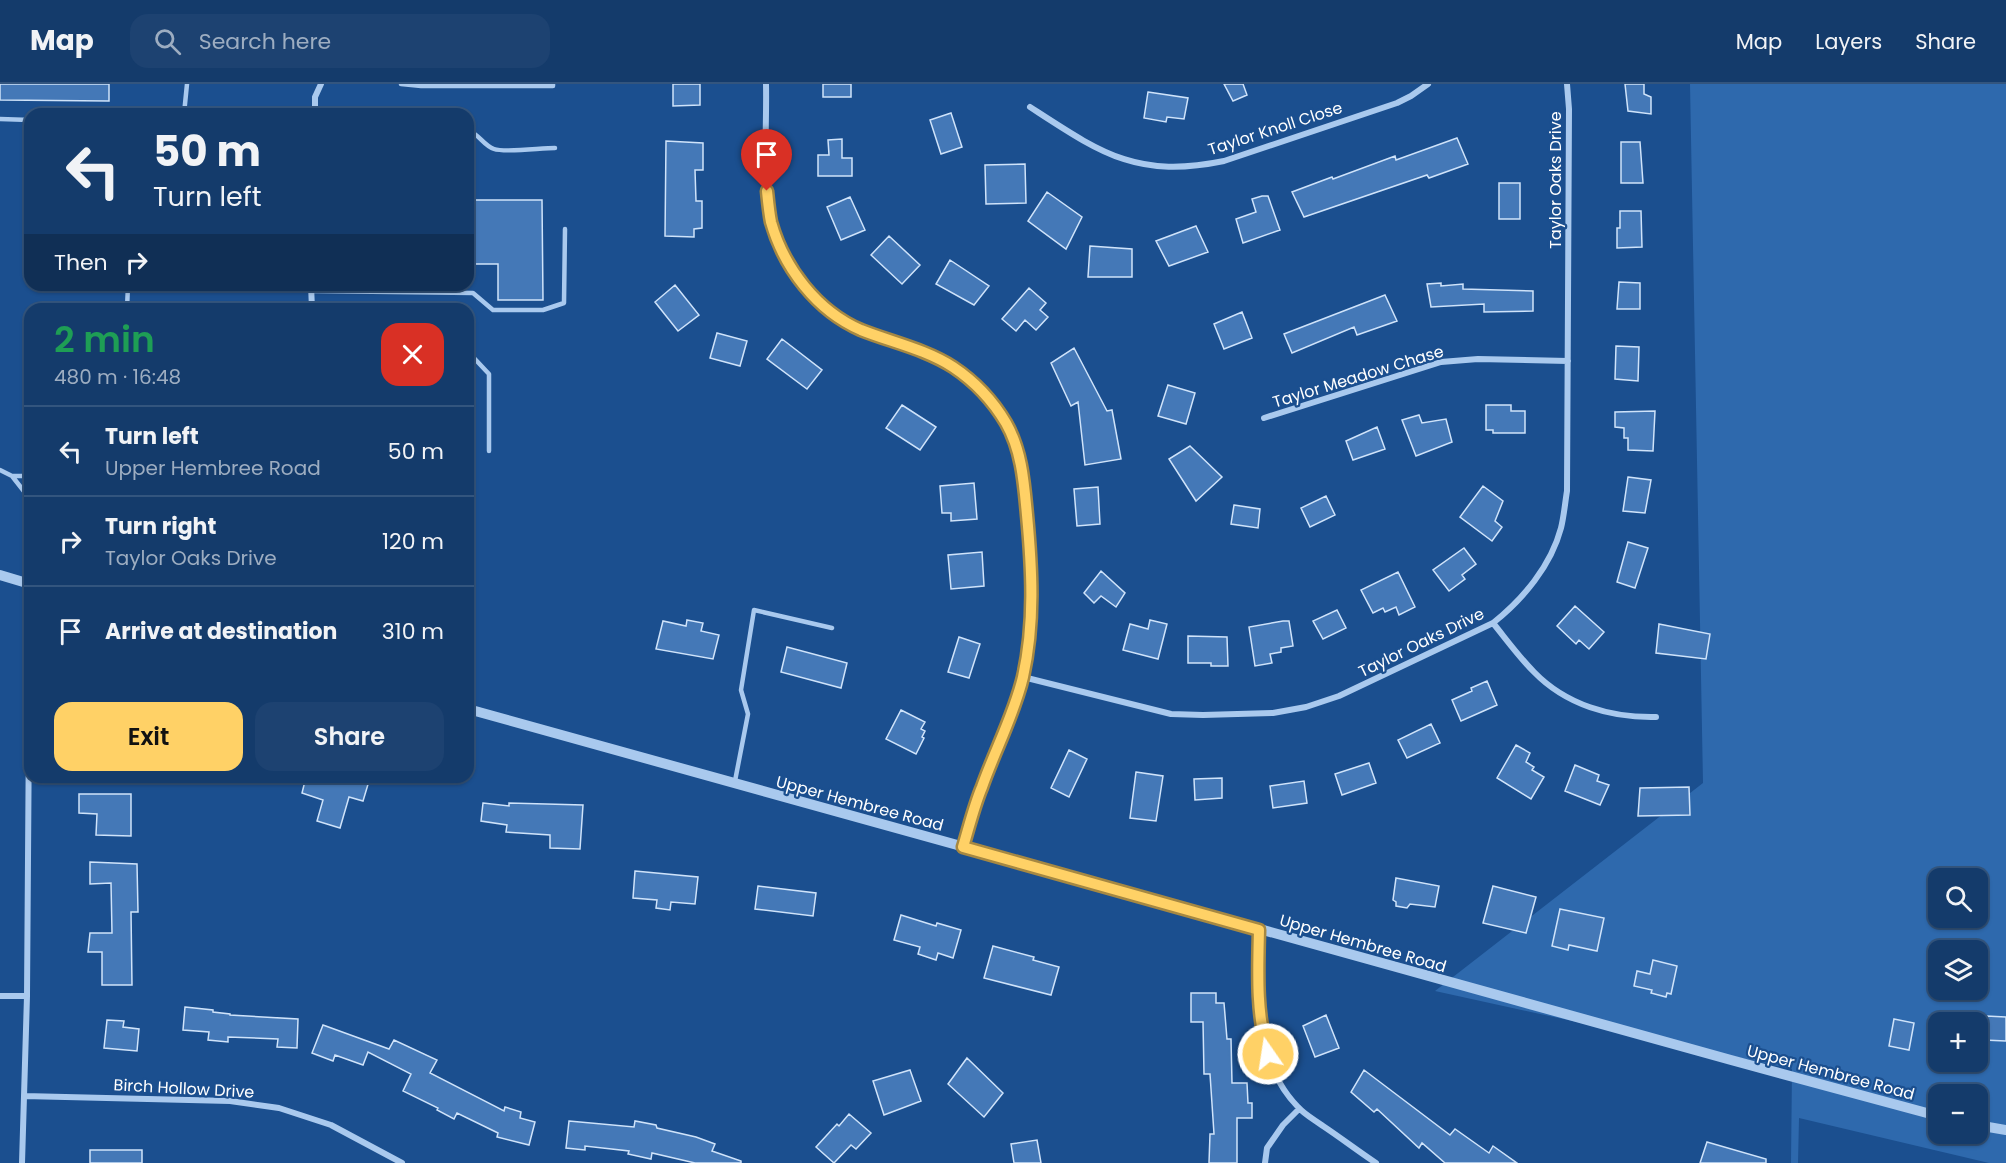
<!DOCTYPE html>
<html lang="en">
<head>
<meta charset="utf-8">
<style>
  body { margin:0; font-family:Poppins,sans-serif; background:#1d4271; color:#f1f3f6; height:100vh; display:flex; flex-direction:column; font-size:22px; white-space:nowrap }
  * { box-sizing:border-box; margin:0 }
  p { font-size:20px; color:#9dadc1 }
  .icon { flex:none; width:33px; height:33px; fill:none; stroke:currentColor; stroke-width:2; stroke-linecap:round; stroke-linejoin:round }
  .map { position:relative; flex:1; overflow:hidden }
  .panel { position:absolute; left:24px; top:219px; width:450px; height:480px; display:flex; flex-direction:column; background:#143b6b; border-radius:18px; box-shadow:0 2px 4px #0004,0 0 0 2px #33557e }
  .panel>* { flex:none }
  .hud { position:absolute; left:24px; top:24px; width:450px; height:183px; border-radius:18px; box-shadow:0 2px 4px #0004,0 0 0 2px #33557e; background:#143b6b; color:#f1f3f6; overflow:hidden }
  .fabs { position:absolute; left:1928px; top:784px; display:grid; gap:12px }
  .fabs a { display:grid; place-items:center; width:60px; height:60px; border-radius:12px; background:#143b6b; box-shadow:0 2px 4px #0004,0 0 0 2px #33557e; font-size:30px }
  .pin { position:absolute; display:grid; place-items:center; width:51px; height:51px; color:#fff; margin:-62px -26px; border-radius:50% 50% 50% 0; rotate:-45deg; box-shadow:0 0 6px #0007 }
  .pin .icon { rotate:45deg }
  .me { position:absolute; width:66px; margin:-33px; rotate:347deg; stroke-linejoin:round; filter:drop-shadow(0 0 4px #0008) }
  .turn { display:flex; align-items:center; gap:21px; height:126px; padding:0 30px; font-size:27px }
  .turn .icon { width:78px; height:78px; stroke-width:2.5 }
  .turn b { display:block; font-size:42px; line-height:51px }
  .then { display:flex; align-items:center; height:57px; padding:0 30px; background:#0003; gap:12px; font-size:22px }
  .round { display:grid; place-items:center; flex:none; width:63px; height:63px; border-radius:18px; background:#1d4271 }
  .headline { display:flex; align-items:center; justify-content:space-between; height:102px; padding:0 30px }
  h1 { font-size:36px; font-weight:600; line-height:45px; color:#1e9e55 }
  .button { display:flex; gap:12px; margin-top:auto; padding:12px 30px }
  .button a { flex:1; height:69px; border-radius:18px; background:#ffd166; color:#111; font-size:24px; font-weight:600; line-height:69px; text-align:center }
  .button a+a { background:#1d4271; color:#f1f3f6 }
  ul { padding:0; list-style:none }
  li { display:flex; align-items:center; gap:18px; height:90px; padding:0 30px; border-top:2px solid #33557e }
  li div { flex:1 }
  li b { display:block; font-size:22px }
  li em { font-style:normal }
  header { display:flex; align-items:center; gap:36px; box-sizing:border-box; height:84px; padding:0 30px; background:#143b6b; border-bottom:2px solid #33557e }
  header strong { font-size:28px }
  nav { display:flex; gap:33px; margin-inline-start:auto; font-size:21px }
  .search { width:420px; height:54px; background:#1d4271; display:flex; align-items:center; gap:15px; box-sizing:border-box; padding:0 21px; border-radius:18px; color:#9dadc1; font-size:22px }
  .map>svg:first-child { display:block }
  .green { fill:#2e69ad; fill-rule:evenodd }
  .building { fill:#4478b7; stroke:#cfe3fa; stroke-width:1.5 }
  .lines { fill:none; stroke-linecap:round; stroke-linejoin:round }
  .service { stroke:#a9c9ee; stroke-width:4.5 }
  .minor { stroke:#a9c9ee; stroke-width:6 }
  .tertiary { stroke:#a9c9ee; stroke-width:10 }
  .route-casing { stroke:#a68842; stroke-width:15 }
  .route { stroke:#ffd166; stroke-width:10 }
  .labels { text-anchor:middle; stroke-width:4.5; stroke-linejoin:round; paint-order:stroke }
  .street-label { font-size:16px; fill:#fff; stroke:#1b4f8f }
</style>
</head>
<body>
<header>
<strong>Map</strong>
<div class="search"><svg class="icon" aria-label="search" viewBox="0 0 24 24"><circle cx="10" cy="10" r="6"/><path d="M15 15l6 6"/></svg>Search here</div>
<nav><a>Map</a><a>Layers</a><a>Share</a></nav>
</header>
<div class="map">
<svg width="2006" height="1079" viewBox="0 0 2006 1079">
  <rect width="100%" height="100%" fill="#1b4f8f"/>
  <path class="green" d="M1690,0h316v1079h-17l-190,-45 -1,45h-7l1,-94 -357,-78 268,-208zM1938,795h39v39h-39zM1938,867h39v39h-39zM1938,939h39v39h-39zM1938,1011h39v39h-39z"/>
  <path class="building" d="M0,0h109v17l-109,-1z
    M673,0h27v21l-27,1z
    M823,0h28v13h-28z
    M1224,0h19l4,11 -14,6z
    M1625,0h19v10l7,3v17l-23,-3z
    M1148,8l40,6 -4,21 -17,-2 -1,5 -22,-4z
    M951,29l11,34 -21,7 -11,-34z
    M1457,54l11,26 -39,14 -2,-3 -123,42 -12,-25 40,-15 1,2 62,-23 1,4z
    M842,55v19h10v18h-34v-21h11l-1,-15z
    M666,57l37,2v27h-8l1,31h6v27l-8,1v8l-29,-1z
    M1621,58h19l3,41h-22z
    M1025,80l1,39 -40,1 -1,-39z
    M1499,99h21v36h-21z
    M1047,108l35,25 -16,32 -38,-28z
    M1262,112h6l12,34 -37,13 -7,-24 20,-7 -4,-13z
    M850,113l15,33 -24,10 -14,-33z
    M468,116h74l1,100h-45v-36h-30z
    M1620,127h21l1,36 -25,1v-20h3z
    M1196,142l12,26 -39,14 -13,-25z
    M889,152l31,29 -18,19 -31,-29z
    M1090,162l42,3v28h-44z
    M950,176l39,26 -15,19 -38,-21z
    M1619,198l21,1v26h-23z
    M1441,199v3l22,-2v5l70,2v20l-49,1v-8l-53,3 -4,-23z
    M675,201l24,30 -21,16 -23,-29z
    M1029,204l17,15 -6,7 8,7 -12,13 -11,-10 -9,11 -14,-12z
    M1385,211l12,26 -40,14 -3,-8 -62,26 -8,-19z
    M1242,228l10,26 -28,11 -10,-25z
    M717,249l30,8 -7,25 -30,-8z
    M782,255l40,31 -15,19 -40,-30z
    M1616,262l23,1 -1,34 -23,-2z
    M1074,264l33,63 5,-1 9,49 -36,6 -7,-63 -7,4 -20,-43z
    M1168,301l27,8 -9,31 -28,-8z
    M902,321l34,22 -16,23 -34,-22z
    M1486,321h25v6h14v22h-32v-3h-7z
    M1655,327l-2,40 -25,-1v-12h-4v-10l-9,-1v-15z
    M1419,331l3,8 24,-4 6,23 -36,14 -14,-36z
    M1377,343l8,22 -32,11 -7,-19z
    M1190,362l32,31 -26,24 -27,-42z
    M1628,393l23,3 -6,33 -22,-2z
    M974,399l3,36 -26,2v-8h-9l-2,-27z
    M1483,402l20,15 -8,20 7,6 -10,14 -32,-24z
    M1098,403l2,37 -23,2 -3,-37z
    M1326,412l9,19 -25,12 -9,-19z
    M1234,421l26,4 -2,19 -27,-4z
    M1628,458l20,6 -13,40 -18,-6z
    M1464,464l12,16 -14,11 3,4 -16,12 -16,-21z
    M982,468l2,34 -33,3 -3,-34z
    M1101,487l24,22 -9,14 -15,-11 -7,7 -10,-10z
    M1398,488l17,35 -16,8 -3,-8 -11,5 -2,-4 -10,5 -12,-23z
    M1575,522l29,26 -15,17 -10,-9 -3,4 -19,-18z
    M1337,526l9,18 -23,11 -10,-18z
    M687,536l16,3 -2,8 18,4 -6,24 -57,-10 7,-28 23,5z
    M1150,536l17,4 -9,35 -35,-9 7,-26 18,5z
    M1283,537h6l4,25 -12,2v4l-11,2 2,9 -17,3 -6,-39z
    M1659,540l51,10 -4,25 -50,-6z
    M1188,552l39,1 1,29h-17v-3h-23z
    M959,553l21,7 -11,34 -21,-6z
    M787,563l60,16 -6,25 -60,-16z
    M1487,597l10,24 -36,16 -9,-21 20,-9 -1,-3z
    M901,626l24,12 -4,7 4,2 -3,6 2,1 -8,16 -30,-15z
    M1431,640l9,19 -33,15 -9,-18z
    M1516,661l14,8 -4,9 8,5 -2,3 12,7 -13,22 -34,-21z
    M1069,666l18,9 -18,38 -18,-9z
    M1369,679l7,20 -34,12 -7,-21z
    M1575,681l24,10 -2,6 12,4 -9,20 -35,-14z
    M1136,688l27,4 -7,45 -26,-3z
    M306,693h49l14,4 -6,20 -14,-4 -9,31 -23,-7 6,-21 -21,-7z
    M1222,694v20l-27,2 -1,-21z
    M1304,697l3,22 -34,5 -3,-22z
    M1689,703l1,28 -52,1 2,-28z
    M79,710h52v42l-35,-1 1,-21 -18,-1z
    M483,719l26,3v-3l74,2 -3,44 -30,-1v-13l-44,-3 1,-7 -26,-4z
    M90,778l47,2 1,48h-7l1,73h-30v-33h-14l2,-19h22l-1,-50 -21,1z
    M635,787l63,6 -3,27 -24,-2 -1,8 -14,-2 1,-8 -24,-2z
    M1396,794l43,8 -4,21 -25,-3 -3,4 -11,-2v-4l-3,-2z
    M758,802l58,7 -3,23 -58,-7z
    M1493,802l43,11 -10,36 -43,-10z
    M1560,825l44,9 -7,33 -28,-6 -1,5 -16,-4z
    M901,831l35,11 1,-3 24,7 -8,28 -15,-5 -2,7 -18,-6 2,-7 -26,-7z
    M993,862l41,11 -1,3 26,7 -8,28 -67,-17z
    M1653,876l24,6 -6,28 -4,-1 -1,4 -15,-4 1,-3 -18,-4 3,-15 13,3z
    M1191,909h25v10h8l3,36h4l1,44h15l1,20h4v15h-15v45h-28l1,-29h4l-4,-60h-6l-1,-52h-12z
    M185,923l28,3v2l17,2v1l68,4 -1,29 -20,-1 1,-8 -50,-2v5l-20,-2 1,-8 -26,-2z
    M1326,931l13,33 -24,9 -12,-31z
    M1986,932l20,1v24l-22,-1z
    M1894,935l20,4 -5,27 -20,-4z
    M107,936l17,1 -1,6 16,2 -2,22 -33,-3z
    M323,941l66,24 5,-9 43,20 -7,13 74,38 1,-4 16,5 -1,6 15,4 -6,23 -32,-8 1,-4 -41,-20 -3,6 -17,-9 1,-2 -35,-17 8,-17 -43,-22 -5,13 -28,-10 -2,6 -21,-8z
    M967,974l36,35 -19,24 -36,-33z
    M910,986l11,31 -37,14 -11,-34z
    M1364,986l86,65 5,-6 34,24 4,-7 24,17h-72l-23,-20 -3,5 -42,-39 -3,3 -23,-20z
    M849,1030l22,19 -15,16 -5,-4 -17,18 -18,-16 21,-23 2,2z
    M569,1037l65,6 1,-6 21,4 1,3 39,9 19,7 -3,7 29,10v2h-46l-43,-10 -1,6 -23,-5 1,-3 -44,-5v4l-19,-2z
    M1037,1056l4,23h-27l-3,-19z
    M1707,1058l59,17v4h-66z
    M90,1066h52v13h-52z"/>
  <g class="lines">
    <path class="service" d="M401,0l20,2h132v-2
      M184,30l3,-30
      M0,35l30,1
      M468,46c12,5 15,15 26,19 11,4 47,-1 61,-1
      M311,207l162,2 20,17h50l21,-7 1,-74
      M127,225l1,-24
      M468,273h5l16,17v77
      M0,386l12,6 18,23
      M12,392h18
      M735,697l13,-67 -7,-24 13,-80 78,18"/>
    <path class="minor" d="M766,0c1,44 -4,92 5,136 10,47 46,89 88,109 46,22 81,23 121,60 5,5 10,12 14,18 27,37 29,72 34,116 5,51 6,102 -5,153 -8,38 -27,74 -41,110 -7,20 -13,41 -19,61
      M1030,23c71,46 106,72 194,54l173,-58 14,-7 17,-12
      M315,30v-17l6,-13
      M311,201l1,24
      M1264,334l177,-56 37,-3 90,2
      M1493,539c13,16 26,34 41,49 32,33 77,46 122,45
      M1023,593l148,37 32,1 70,-2 33,-6 33,-11 154,-73c30,-24 58,-57 68,-95 3,-12 4,-25 6,-37l2,-382 -2,-25
      M1259,845c-1,61 -7,131 39,178 7,8 17,13 25,19 18,12 35,25 53,37
      M0,912h27
      M24,1012l206,5 49,7 52,17 71,38
      M22,1079l5,-167 3,-412
      M1265,1079l2,-15 16,-23 16,-16"/>
    <path class="tertiary" d="M0,491l30,9
      M468,625l1263,351 207,56
      M1977,1041l29,5"/>
  </g>
  <g class="lines">
    <g class="route-casing">
      <path id="route" d="M767,107c1,10 2,21 4,31 13,46 46,89 90,108 30,12 64,19 92,37 21,14 40,34 53,56 16,28 18,60 21,92 5,54 8,108 -4,162 -9,38 -28,73 -41,110 -8,19 -13,40 -19,60l296,83c-1,42 -3,83 9,124"/>
    </g>
    <use href="#route" class="route"/>
  </g>
  <g class="labels">
    <g class="street-label">
      <text transform="translate(1275 44) rotate(-18)" y="6">Taylor Knoll Close</text>
      <text transform="translate(1555 96) rotate(-90)" y="6">Taylor Oaks Drive</text>
      <text transform="translate(1358 292) rotate(-17)" y="6">Taylor Meadow Chase</text>
      <text transform="translate(1421 558) rotate(-26)" y="6">Taylor Oaks Drive</text>
      <text transform="translate(860 719) rotate(15)" y="6">Upper Hembree Road</text>
      <text transform="translate(1363 859) rotate(16)" y="6">Upper Hembree Road</text>
      <text transform="translate(1831 988) rotate(15)" y="6">Upper Hembree Road</text>
      <text transform="translate(184 1004) rotate(3)" y="6">Birch Hollow Drive</text>
    </g>
  </g>
</svg>
<div class="fabs">
<a><svg class="icon" aria-label="search" viewBox="0 0 24 24"><circle cx="10" cy="10" r="6"/><path d="M15 15l6 6"/></svg></a>
<a><svg class="icon" aria-label="layers" viewBox="0 0 24 24"><path d="M12 4l9 5-9 5-9-5zM3 14l9 5 9-5"/></svg></a>
<a>+</a>
<a>−</a>
</div>
<div class="pin" style="left:767px;top:107px;background:#d93025"><svg class="icon" aria-label="arrive" viewBox="0 0 24 24"><path d="M6 21V4h12l-3 4 3 4H6"/></svg></div>
<svg class="me" style="left:1268px;top:970px" viewBox="-20 -20 40 40"><circle r="17" fill="#ffd166" stroke="#fff" stroke-width="3"/><path d="M0-11L8 9 0 5-8 9z" fill="#fff"/></svg>
<div class="hud">
<div class="turn"><svg class="icon" aria-label="left" viewBox="0 0 24 24"><path d="M17 20v-9H6M10 6l-5 5 5 5"/></svg><div><b>50 m</b>Turn left</div></div>
<div class="then">Then<svg class="icon" aria-label="right" viewBox="0 0 24 24"><path d="M7 20v-9h11M14 6l5 5-5 5"/></svg></div>
</div>
<section class="panel">
<div class="headline"><div><h1>2 min</h1><p>480 m · 16:48</p></div><a class="round" style="background:#d93025;color:#fff"><svg class="icon" aria-label="close" viewBox="0 0 24 24"><path d="M6 6l12 12M18 6L6 18"/></svg></a></div>
<ul>
<li><svg class="icon" aria-label="left" viewBox="0 0 24 24"><path d="M17 20v-9H6M10 6l-5 5 5 5"/></svg><div><b>Turn left</b><p>Upper Hembree Road</p></div><em>50 m</em></li>
<li><svg class="icon" aria-label="right" viewBox="0 0 24 24"><path d="M7 20v-9h11M14 6l5 5-5 5"/></svg><div><b>Turn right</b><p>Taylor Oaks Drive</p></div><em>120 m</em></li>
<li><svg class="icon" aria-label="arrive" viewBox="0 0 24 24"><path d="M6 21V4h12l-3 4 3 4H6"/></svg><div><b>Arrive at destination</b></div><em>310 m</em></li>
</ul>
<div class="button"><a>Exit</a><a>Share</a></div>
</section>
</div>
</body>
</html>
